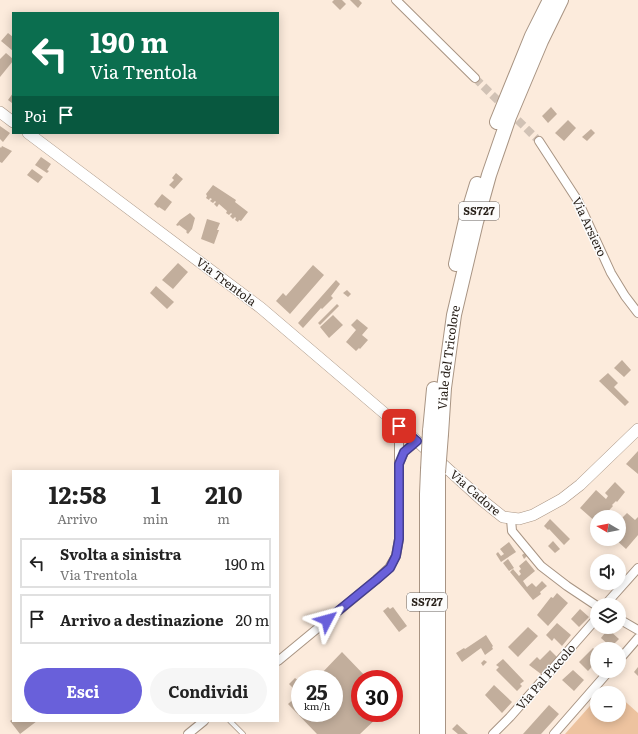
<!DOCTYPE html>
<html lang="it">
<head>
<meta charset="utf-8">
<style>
  body { margin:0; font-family:Literata,serif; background:#f6f6f6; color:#222; height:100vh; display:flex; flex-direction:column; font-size:15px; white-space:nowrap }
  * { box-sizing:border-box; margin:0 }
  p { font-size:13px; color:#767676 }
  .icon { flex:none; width:22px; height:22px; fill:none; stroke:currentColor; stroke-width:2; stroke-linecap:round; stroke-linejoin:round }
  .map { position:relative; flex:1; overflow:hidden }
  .details { position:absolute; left:12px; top:470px; width:267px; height:252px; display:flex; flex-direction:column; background:#fff; border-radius:0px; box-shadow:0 2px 10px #0003 }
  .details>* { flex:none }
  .top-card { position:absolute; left:12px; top:12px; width:267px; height:122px; border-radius:0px; box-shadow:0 2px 10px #0003; background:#0b6e4f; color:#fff; overflow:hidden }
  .needle { width:26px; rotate:280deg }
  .tools { position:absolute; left:590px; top:510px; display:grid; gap:8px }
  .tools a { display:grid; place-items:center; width:36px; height:36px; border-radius:50%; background:#fff; box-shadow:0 2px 10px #0003; font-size:20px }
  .speed { position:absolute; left:291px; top:670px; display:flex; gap:8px; font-size:20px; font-weight:700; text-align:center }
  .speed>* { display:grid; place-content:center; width:52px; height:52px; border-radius:50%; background:#fff; box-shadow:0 2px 10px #0003; line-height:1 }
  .speed small { font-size:10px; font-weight:400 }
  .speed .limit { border:6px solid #d22; background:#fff; color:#111 }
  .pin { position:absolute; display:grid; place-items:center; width:34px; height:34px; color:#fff; margin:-17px; border-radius:8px; box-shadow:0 2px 6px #0006 }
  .me { position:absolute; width:44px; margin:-22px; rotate:51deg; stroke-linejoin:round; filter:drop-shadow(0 0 3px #0008) }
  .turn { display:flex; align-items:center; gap:14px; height:84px; padding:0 12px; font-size:18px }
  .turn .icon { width:52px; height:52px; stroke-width:2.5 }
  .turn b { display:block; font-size:28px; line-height:34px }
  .then { display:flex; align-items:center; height:38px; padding:0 12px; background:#0003; gap:8px; font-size:15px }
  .eta { display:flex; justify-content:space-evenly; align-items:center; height:68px; text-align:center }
  .eta b { font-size:24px; font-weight:700; line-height:28px }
  .primary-button { display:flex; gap:8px; margin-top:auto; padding:8px 12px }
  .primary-button a { flex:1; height:46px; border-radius:24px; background:#6960da; color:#fff; font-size:16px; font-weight:700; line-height:46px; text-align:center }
  .primary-button a+a { background:#f6f6f6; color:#222 }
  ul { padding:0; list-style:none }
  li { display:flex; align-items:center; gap:12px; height:50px; margin:0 8px 6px; padding:0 4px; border:2px solid #e0e0e0; border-radius:0px }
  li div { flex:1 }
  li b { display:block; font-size:15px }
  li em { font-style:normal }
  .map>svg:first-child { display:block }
  .green { fill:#edc39f }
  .building { fill:#c2ae9c }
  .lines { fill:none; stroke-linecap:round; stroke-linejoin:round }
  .minor-tunnel { stroke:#d1c2b5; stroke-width:8; stroke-dasharray:8 4; stroke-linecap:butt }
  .service-casing { stroke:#a89483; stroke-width:5.5 }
  .minor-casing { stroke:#a89483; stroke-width:10 }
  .tertiary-casing { stroke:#a89483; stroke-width:12 }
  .trunk-casing { stroke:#a89483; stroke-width:16 }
  .service { stroke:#fff; stroke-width:4 }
  .minor { stroke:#fff; stroke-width:8 }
  .tertiary { stroke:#fff; stroke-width:11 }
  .trunk { stroke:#fff; stroke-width:14 }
  .trunk-bridge-casing { stroke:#a89483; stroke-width:16; stroke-linecap:butt }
  .trunk-bridge { stroke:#fff; stroke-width:14 }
  .route-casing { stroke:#443e8e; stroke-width:10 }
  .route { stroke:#6960da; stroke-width:7 }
  .labels { text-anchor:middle; stroke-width:3; stroke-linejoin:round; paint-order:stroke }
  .shield { fill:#fcfcfc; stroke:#66615c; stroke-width:1 }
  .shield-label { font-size:11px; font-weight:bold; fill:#261e17 }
  .street-label { font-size:12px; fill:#261e17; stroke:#fcfcfc }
</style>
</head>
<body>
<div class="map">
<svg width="638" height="734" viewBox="0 0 638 734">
  <rect width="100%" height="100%" fill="#fcebdc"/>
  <path class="green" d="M619,696l19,17v21h-73l32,-36v17h22z"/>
  <path class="building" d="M334,0h8l4,4 -6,6 -8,-8z
    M350,0h9l3,3 -4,5z
    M8,33l5,4v14l-12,-10z
    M6,53l7,6v2l-13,16v-18z
    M13,93v10h-1l-4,-3z
    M551,107l6,7 -9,9 -6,-7z
    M568,120l8,8 -12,13 -9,-8z
    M0,126l10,7 -7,9 -3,-3z
    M591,129l4,4 -8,8 -5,-4z
    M2,146l10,5 -10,12 -2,-1v-15l1,1z
    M41,157l10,7 -4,6 2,1 -2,2 -12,-8z
    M32,169l11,8 -5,6 -11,-8z
    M176,173l7,6 -9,10 -5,-4 5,-5 -2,-2z
    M213,185l23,15 -1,2 13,10 -7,9 -2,-1 -1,2 -3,-2 1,-2 -1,-1 -2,2 -3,-3 2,-2 -1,-1 -2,2 -3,-2 1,-2 -8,-7 -2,3 -3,-3 2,-2 -1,-1 -2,2 -3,-2 2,-2 -2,-1 -1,2 -3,-2 1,-2 -1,-2z
    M162,194l10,8 -7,9 -6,-4 -1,1 -4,-4z
    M190,213l5,5 -3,11 -4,5 -2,-2 1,-1 -8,-6 -1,1 -2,-1 4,-5z
    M207,219l13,4 -3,7h2l-5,14 -13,-5z
    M178,263l10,9 -15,17 -11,-9z
    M313,265l11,10 -34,39 -14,-13 7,-8 3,3z
    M336,280l4,4 -9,12 2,2 -11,11 -1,-1 -18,20 -5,-5z
    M156,286l18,16 -7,7 -17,-16z
    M347,290l4,4 -3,3 -5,-4z
    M337,304l2,2 -19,19 -2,-2z
    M333,315l10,10 -14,13 -9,-11z
    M357,319l11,9 -6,7 6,5 -8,9 -1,-1 -3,3 -10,-9 10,-12 -5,-5z
    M622,360l9,10 -7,7 -10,-9z
    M608,373l10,10 -4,4 15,15 -4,4 -26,-25z
    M638,451v23l-12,-10z
    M615,482l10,10 -8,10 -1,-1 -4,4 1,1 -10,11h-6v6l-17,-15 16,-18 10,9 2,-3 -3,-3z
    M627,513l8,7 3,-3v18l-12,14 -11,-10h4v-18z
    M550,519l20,20 -6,6 -15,-16 -1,1 -4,-4z
    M553,541l7,8 -5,4 -7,-7z
    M509,542l7,10 -15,10 -5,-8 2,-2 3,4 3,-2 -4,-5z
    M526,552l2,3 -4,4 -2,-4z
    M508,559l6,9 -5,3 -6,-8z
    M526,560l9,11 -12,10 4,6 5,-4 4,4 6,-6 5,5 -7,6 1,2 -8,6 -23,-28 3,-3 6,7 2,-2 -2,-3 2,-2 -2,-3z
    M557,593l11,10 -20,23 -11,-11 14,-18 2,1z
    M388,607l2,2 3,-2 14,19 -8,6 -16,-21z
    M580,609l9,8 -10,10 -8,-8z
    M557,623l14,12 -9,11 -8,-8 -2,3 -6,-6z
    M528,627l10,9 -20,21 -10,-10z
    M608,629l11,10 -8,8 -10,-9z
    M486,635l7,11 -1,1 1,2 -8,6 -4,-7 -19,14 -6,-9 8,-5 1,1z
    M593,648l4,4v9l-9,10 -9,-9z
    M550,650l7,7 -16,17 -12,-9 8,-8 3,3z
    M342,652l26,27h-8v34h22l-22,21h-43l-29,-30 11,-10 -10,-10 6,-6 5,4v31h34v-34h-13l-2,-3z
    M503,659l21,22 -4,3 2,2 -5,5 -21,-21 3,-3 -3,-2z
    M484,660l3,2 -4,4 -2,-3z
    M638,667v9l-4,-4z
    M573,670l11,10 -10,11 -12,-11z
    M494,685l18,17 -10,11 -17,-18z
    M549,705l10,9 -8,9 -10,11h-18z
    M13,719v2h24l-17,13 -10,-13z
    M457,724l11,10h-10l-6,-5z"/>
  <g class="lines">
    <path class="minor-tunnel" d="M475,78l64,63"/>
    <g class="service-casing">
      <path id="service" d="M230,721l13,13"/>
    </g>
    <g class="minor-casing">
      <path id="minor" d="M396,0l79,78
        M539,141l39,60 33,72 14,23 13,17
        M400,461l4,-9 13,-11
        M511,519l1,12 29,35 26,20 30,20
        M605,605l33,-37
        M619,619l19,11
        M619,660l19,-22
        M278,661l98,-81 13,-12 7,-12 3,-17v-102l-8,-16
        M188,734l16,-13
        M493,734l17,-17 87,-99
        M554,734l55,-63"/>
    </g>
    <g class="tertiary-casing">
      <path id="tertiary" d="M0,112l13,10
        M28,133l233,175 156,133 66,60 20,16 16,2 14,-4 29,-16 18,-14 58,-56"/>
    </g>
    <g class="trunk-casing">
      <g id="trunk">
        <path d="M497,122l35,-86 18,-36"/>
        <path d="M456,264l10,-44 11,-36"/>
        <path d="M430,431l4,-42"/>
        <path id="s1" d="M441,434l3,-46 10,-73 22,-93 13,-47 20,-58 32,-76 20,-41"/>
        <path d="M427,734v-240l1,-24"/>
        <path d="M438,734v-261"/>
      </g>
    </g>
    <use href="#service" class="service"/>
    <use href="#minor" class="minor"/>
    <use href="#tertiary" class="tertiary"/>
    <use href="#trunk" class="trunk"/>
    <g class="trunk-bridge-casing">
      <path id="trunk-bridge" d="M428,470l2,-39
        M438,473l3,-39"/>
    </g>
    <use href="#trunk-bridge" class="trunk-bridge"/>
  </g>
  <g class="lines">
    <g class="route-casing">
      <path id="route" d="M327,620l49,-40 14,-12 6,-12 3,-17v-75l5,-12 13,-11 -18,-15"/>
    </g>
    <use href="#route" class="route"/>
  </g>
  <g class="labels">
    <g class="shield">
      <rect x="459" y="202" width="40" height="18" rx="3"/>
      <rect x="407" y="593" width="40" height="18" rx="3"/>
    </g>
    <g class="shield-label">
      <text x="479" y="215">SS727</text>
      <text x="427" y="606">SS727</text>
    </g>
    <g class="street-label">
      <text transform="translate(589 227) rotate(65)" y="4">Via Arsiero</text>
      <text transform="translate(226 282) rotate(37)" y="4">Via Trentola</text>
      <text dy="4" stroke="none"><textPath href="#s1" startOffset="77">Viale del Tricolore</textPath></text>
      <text transform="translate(475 493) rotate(41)" y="4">Via Cadore</text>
      <text transform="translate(546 677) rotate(-49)" y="4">Via Pal Piccolo</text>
    </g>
  </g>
</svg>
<div class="tools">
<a><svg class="needle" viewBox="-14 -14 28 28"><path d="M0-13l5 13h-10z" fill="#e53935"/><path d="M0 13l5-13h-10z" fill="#767676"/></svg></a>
<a><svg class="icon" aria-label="sound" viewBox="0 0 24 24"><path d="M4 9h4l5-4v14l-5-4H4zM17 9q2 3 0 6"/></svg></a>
<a><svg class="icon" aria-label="layers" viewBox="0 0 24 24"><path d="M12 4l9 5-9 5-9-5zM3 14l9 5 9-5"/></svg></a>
<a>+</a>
<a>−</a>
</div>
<div class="speed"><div>25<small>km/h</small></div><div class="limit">30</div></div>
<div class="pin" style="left:399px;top:426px;background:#d93025"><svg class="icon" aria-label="arrive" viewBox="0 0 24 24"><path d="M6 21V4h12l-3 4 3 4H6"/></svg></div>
<svg class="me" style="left:327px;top:620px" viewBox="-20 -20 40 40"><path d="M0-17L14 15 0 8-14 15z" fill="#6960da" stroke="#fff" stroke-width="4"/></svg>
<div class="top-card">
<div class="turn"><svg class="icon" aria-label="left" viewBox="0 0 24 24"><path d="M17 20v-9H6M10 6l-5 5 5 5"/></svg><div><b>190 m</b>Via Trentola</div></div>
<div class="then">Poi<svg class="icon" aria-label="arrive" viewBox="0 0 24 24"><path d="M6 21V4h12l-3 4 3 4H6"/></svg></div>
</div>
<section class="details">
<div class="eta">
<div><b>12:58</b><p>Arrivo</p></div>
<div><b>1</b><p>min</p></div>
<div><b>210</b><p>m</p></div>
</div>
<ul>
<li><svg class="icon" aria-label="left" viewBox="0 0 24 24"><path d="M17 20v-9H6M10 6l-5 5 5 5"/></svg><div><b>Svolta a sinistra</b><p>Via Trentola</p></div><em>190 m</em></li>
<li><svg class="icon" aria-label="arrive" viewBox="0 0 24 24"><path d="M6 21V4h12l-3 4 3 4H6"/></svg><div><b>Arrivo a destinazione</b></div><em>20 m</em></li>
</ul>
<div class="primary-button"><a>Esci</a><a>Condividi</a></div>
</section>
</div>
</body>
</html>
